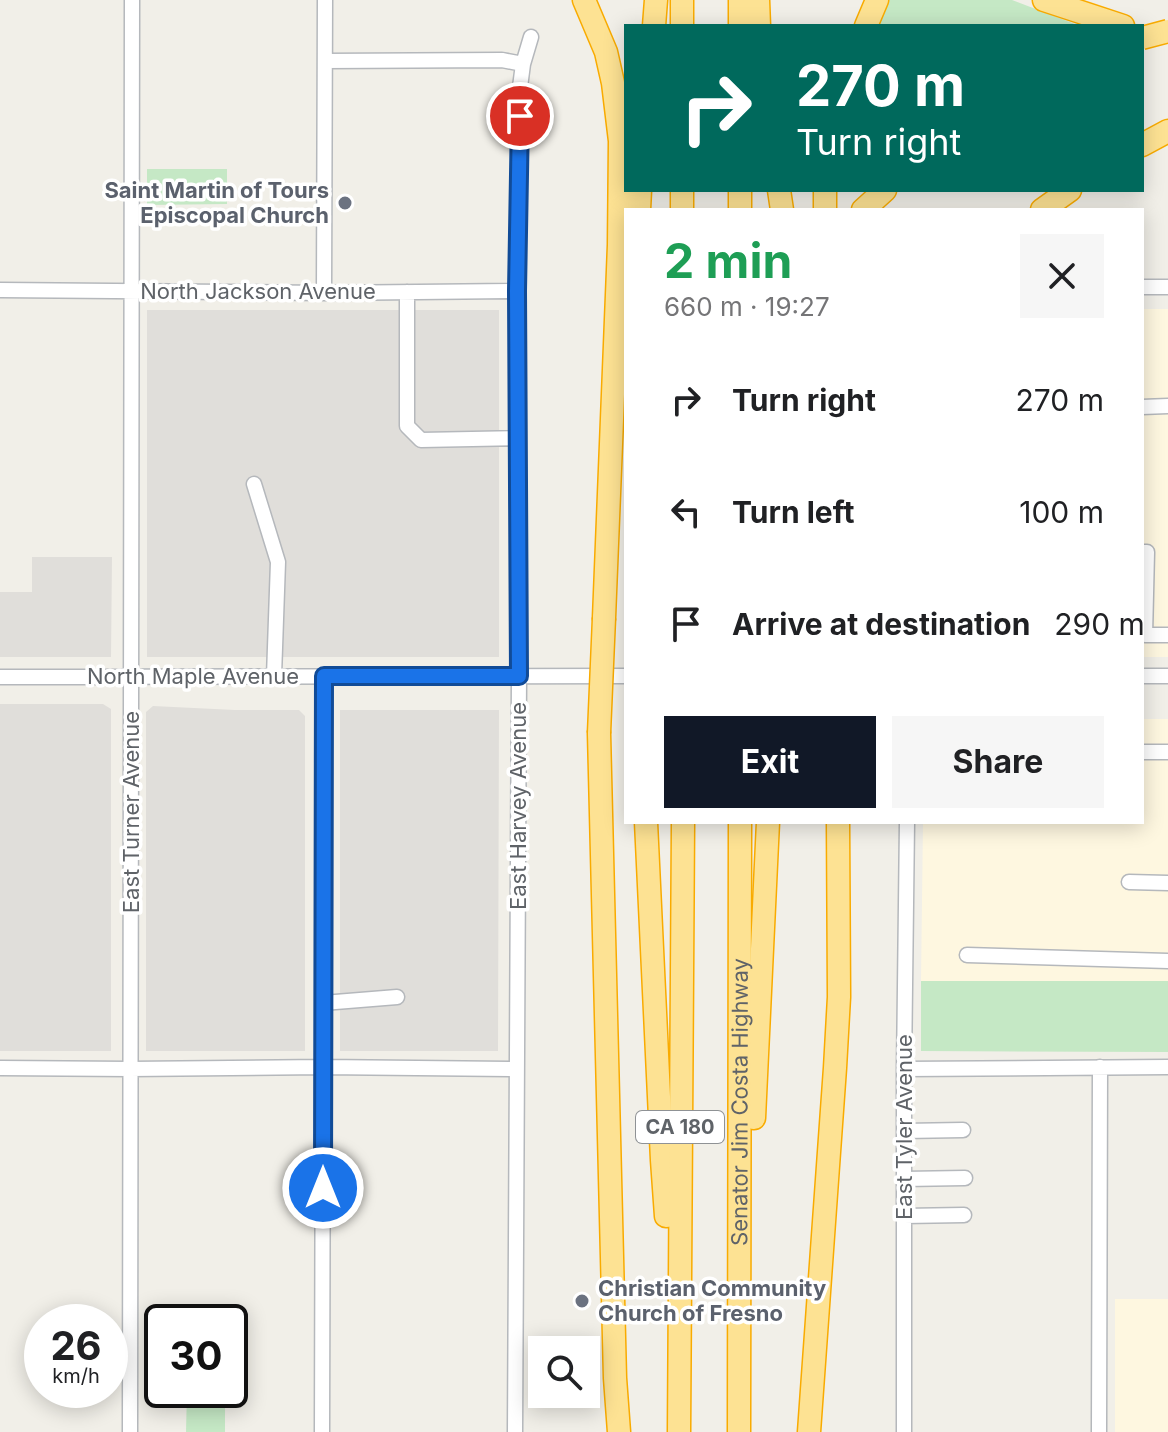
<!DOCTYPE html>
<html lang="en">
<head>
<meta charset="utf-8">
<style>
  body { margin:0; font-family:Inter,sans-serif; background:#f6f6f6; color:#202124; height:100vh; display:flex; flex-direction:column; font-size:30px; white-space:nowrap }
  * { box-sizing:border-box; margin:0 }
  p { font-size:26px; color:#757577 }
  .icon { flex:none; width:44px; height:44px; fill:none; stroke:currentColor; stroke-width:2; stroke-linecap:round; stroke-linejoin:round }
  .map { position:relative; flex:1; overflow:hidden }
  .panel { position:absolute; left:624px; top:208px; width:520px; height:616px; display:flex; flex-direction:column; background:#fff; border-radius:0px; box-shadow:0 4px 20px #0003 }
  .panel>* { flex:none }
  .banner { position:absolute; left:624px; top:24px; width:520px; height:168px; border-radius:0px; box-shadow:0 4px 20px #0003; background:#00695c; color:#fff; overflow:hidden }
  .fabs { position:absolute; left:528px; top:1336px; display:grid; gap:16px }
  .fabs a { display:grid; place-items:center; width:72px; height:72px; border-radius:0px; background:#fff; box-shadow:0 4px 20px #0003; font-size:40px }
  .speed { position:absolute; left:24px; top:1304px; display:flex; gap:16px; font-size:40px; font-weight:700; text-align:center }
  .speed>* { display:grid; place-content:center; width:104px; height:104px; border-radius:50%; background:#fff; box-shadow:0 4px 20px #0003; line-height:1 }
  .speed small { font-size:20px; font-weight:400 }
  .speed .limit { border:4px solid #111; border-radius:12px; background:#fff; color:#111 }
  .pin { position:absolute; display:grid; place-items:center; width:68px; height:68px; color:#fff; margin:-34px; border:4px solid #fff; border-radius:50%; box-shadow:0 2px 8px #0007 }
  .me { position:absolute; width:88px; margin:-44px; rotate:0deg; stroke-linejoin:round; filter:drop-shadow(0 0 6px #0008) }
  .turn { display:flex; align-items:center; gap:28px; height:168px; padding:0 40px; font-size:36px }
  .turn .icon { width:104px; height:104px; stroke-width:2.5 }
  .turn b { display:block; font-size:56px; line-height:68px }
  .round { display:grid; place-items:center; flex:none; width:84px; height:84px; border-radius:0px; background:#f6f6f6 }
  .headline { display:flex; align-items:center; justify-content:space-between; height:136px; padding:0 40px }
  h1 { font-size:48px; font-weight:700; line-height:60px; color:#1e9e55 }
  .cta { display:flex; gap:16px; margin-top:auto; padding:16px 40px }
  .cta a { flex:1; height:92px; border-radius:0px; background:#111827; color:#fff; font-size:32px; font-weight:700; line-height:92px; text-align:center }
  .cta a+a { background:#f6f6f6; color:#202124 }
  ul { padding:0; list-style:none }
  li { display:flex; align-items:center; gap:24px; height:112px; padding:0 40px }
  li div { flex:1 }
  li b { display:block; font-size:30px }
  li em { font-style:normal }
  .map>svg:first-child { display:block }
  .commercial { fill:#fef7e0 }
  .industrial { fill:#e0deda }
  .green { fill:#c5e8c5 }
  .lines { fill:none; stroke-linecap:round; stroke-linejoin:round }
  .minor-casing { stroke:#b5b8bc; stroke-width:17 }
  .highway-casing { stroke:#f9ab00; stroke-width:25 }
  .minor { stroke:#fff; stroke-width:14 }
  .highway { stroke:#fde293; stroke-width:22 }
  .highway-bridge-casing { stroke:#f9ab00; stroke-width:25; stroke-linecap:butt }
  .highway-bridge { stroke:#fde293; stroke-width:22 }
  .route-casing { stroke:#114b97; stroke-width:20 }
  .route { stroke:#1a73e8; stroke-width:14 }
  .worship-dot { fill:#6b7280; stroke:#fff; stroke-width:3 }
  .labels { text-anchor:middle; stroke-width:7; stroke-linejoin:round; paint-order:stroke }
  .shield { fill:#fff; stroke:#8f9295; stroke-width:2 }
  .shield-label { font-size:20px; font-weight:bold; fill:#5f6368 }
  .worship-label { font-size:22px; font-weight:bold; fill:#5b616d; stroke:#fff; text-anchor:end }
  .street-label { font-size:22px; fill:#5f6368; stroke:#fff }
</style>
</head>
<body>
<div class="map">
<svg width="1168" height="1432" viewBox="0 0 1168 1432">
  <rect width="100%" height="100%" fill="#f1efe8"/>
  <path class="commercial" d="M1142,309h26v348h-26z
    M1142,719h26v262h-247l2,-159h219z
    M1115,1299h53v133h-53z"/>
  <path class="industrial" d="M147,310h352v347h-352z
    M32,557h80l-1,100h-111v-65h32z
    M0,704h103l8,5v342h-111z
    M153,706l82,4h64l6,6v335h-159v-339z
    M340,710h159l-1,341h-158z"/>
  <path class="green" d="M889,0h123l68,26h-202z
    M147,169h80v35l-80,1z
    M921,981h247v71l-247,-1z
    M187,1390h38v42h-39z"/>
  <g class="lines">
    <g class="minor-casing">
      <path id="minor" d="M325,61l177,-1 21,4
        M1142,287h26
        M0,290l324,3 193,-2
        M407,292v134l14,14 96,-2
        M324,293l1,-293
        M1142,407l26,-1
        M254,484l24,78 -4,114
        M1142,552h5l-2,83h23
        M1142,676h26
        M0,677l626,-1
        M1142,752h26
        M1129,882l39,1
        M967,955l201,6
        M323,1003l74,-6
        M0,1068l130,1 193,-2 193,2
        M904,1069l264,-2
        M904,1131l59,-1
        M904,1179l61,-1
        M904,1216l60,-1
        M130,1432l2,-1432
        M322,1432l2,-756
        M515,1432l4,-756 -2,-385 3,-204 3,-23 8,-27
        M904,1432v-363l3,-247
        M1099,1432l1,-365"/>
    </g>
    <g class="highway-casing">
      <g id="highway">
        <path d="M584,0l22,52 7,31 7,58 -1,104 -15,373"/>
        <path d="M758,0l1,26"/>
        <path d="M1044,0l79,26"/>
        <path d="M654,26l2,-26"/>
        <path d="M682,26v-26"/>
        <path d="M740,26v-26"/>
        <path d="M866,26l11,-26"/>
        <path d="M1142,145l26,-14"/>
        <path d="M779,190l3,20"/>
        <path d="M639,210l1,-20"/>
        <path d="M682,210v-20"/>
        <path d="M740,210v-20"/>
        <path d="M825,210v-20"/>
        <path d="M863,210l22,-20"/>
        <path d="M1042,210l28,-20"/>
        <path d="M599,733l16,645 4,54"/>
        <path d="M646,822l16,338 4,56"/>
        <path d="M754,1118l14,-296"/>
        <path d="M679,1432c0,-203 4,-407 4,-610"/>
        <path id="s1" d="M739,1432l1,-610"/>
        <path d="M809,1432l26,-364 4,-71 -1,-175"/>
      </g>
    </g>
    <use href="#minor" class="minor"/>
    <use href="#highway" class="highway"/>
    <g class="highway-bridge-casing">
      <path id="highway-bridge" d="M1142,38l26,-7
        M599,733l5,-115"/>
    </g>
    <use href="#highway-bridge" class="highway-bridge"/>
  </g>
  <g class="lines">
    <g class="route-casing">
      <path id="route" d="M323,1188l1,-512h195l-2,-385 3,-175"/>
    </g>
    <use href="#route" class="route"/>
  </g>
  <g class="worship-dot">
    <circle cx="345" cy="203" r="8"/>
    <circle cx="582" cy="1301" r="8"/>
  </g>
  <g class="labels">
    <rect class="shield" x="636" y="1111" width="88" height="32" rx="6"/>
    <g class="shield-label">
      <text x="680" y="1134">CA 180</text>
    </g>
    <g class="worship-label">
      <text x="329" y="198">Saint Martin of Tours<tspan x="329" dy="25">Episcopal Church</tspan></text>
      <text x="598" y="1296" text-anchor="start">Christian Community<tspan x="598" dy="25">Church of Fresno</tspan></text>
    </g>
    <g class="street-label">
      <text x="258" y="299">North Jackson Avenue</text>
      <text x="193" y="684">North Maple Avenue</text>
      <text transform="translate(518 806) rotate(-90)" y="8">East Harvey Avenue</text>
      <text transform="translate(131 812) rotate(-90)" y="8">East Turner Avenue</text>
      <text dy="8" stroke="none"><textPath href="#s1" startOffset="330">Senator Jim Costa Highway</textPath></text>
      <text transform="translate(904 1127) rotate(-90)" y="8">East Tyler Avenue</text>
    </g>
  </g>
</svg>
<div class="fabs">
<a><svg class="icon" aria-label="search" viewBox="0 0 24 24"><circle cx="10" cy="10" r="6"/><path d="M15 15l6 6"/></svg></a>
</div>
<div class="speed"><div>26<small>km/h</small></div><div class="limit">30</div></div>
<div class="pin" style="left:520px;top:116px;background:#d93025"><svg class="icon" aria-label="arrive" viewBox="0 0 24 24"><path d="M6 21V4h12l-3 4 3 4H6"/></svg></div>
<svg class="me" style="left:323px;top:1188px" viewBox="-20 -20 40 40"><circle r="17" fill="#1a73e8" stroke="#fff" stroke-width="3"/><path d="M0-11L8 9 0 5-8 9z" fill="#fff"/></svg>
<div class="banner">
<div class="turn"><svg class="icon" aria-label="right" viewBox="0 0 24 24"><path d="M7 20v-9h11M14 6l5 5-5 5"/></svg><div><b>270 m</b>Turn right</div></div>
</div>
<section class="panel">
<div class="headline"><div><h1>2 min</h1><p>660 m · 19:27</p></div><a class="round"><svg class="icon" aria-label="close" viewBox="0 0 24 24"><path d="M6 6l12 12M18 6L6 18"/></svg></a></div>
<ul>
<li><svg class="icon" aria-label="right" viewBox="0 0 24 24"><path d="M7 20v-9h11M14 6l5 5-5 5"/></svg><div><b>Turn right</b></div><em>270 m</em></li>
<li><svg class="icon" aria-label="left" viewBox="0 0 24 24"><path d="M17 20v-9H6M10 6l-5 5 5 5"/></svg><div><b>Turn left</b></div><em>100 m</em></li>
<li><svg class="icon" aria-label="arrive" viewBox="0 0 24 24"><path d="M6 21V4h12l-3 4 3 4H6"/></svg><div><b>Arrive at destination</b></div><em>290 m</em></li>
</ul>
<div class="cta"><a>Exit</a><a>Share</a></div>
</section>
</div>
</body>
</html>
